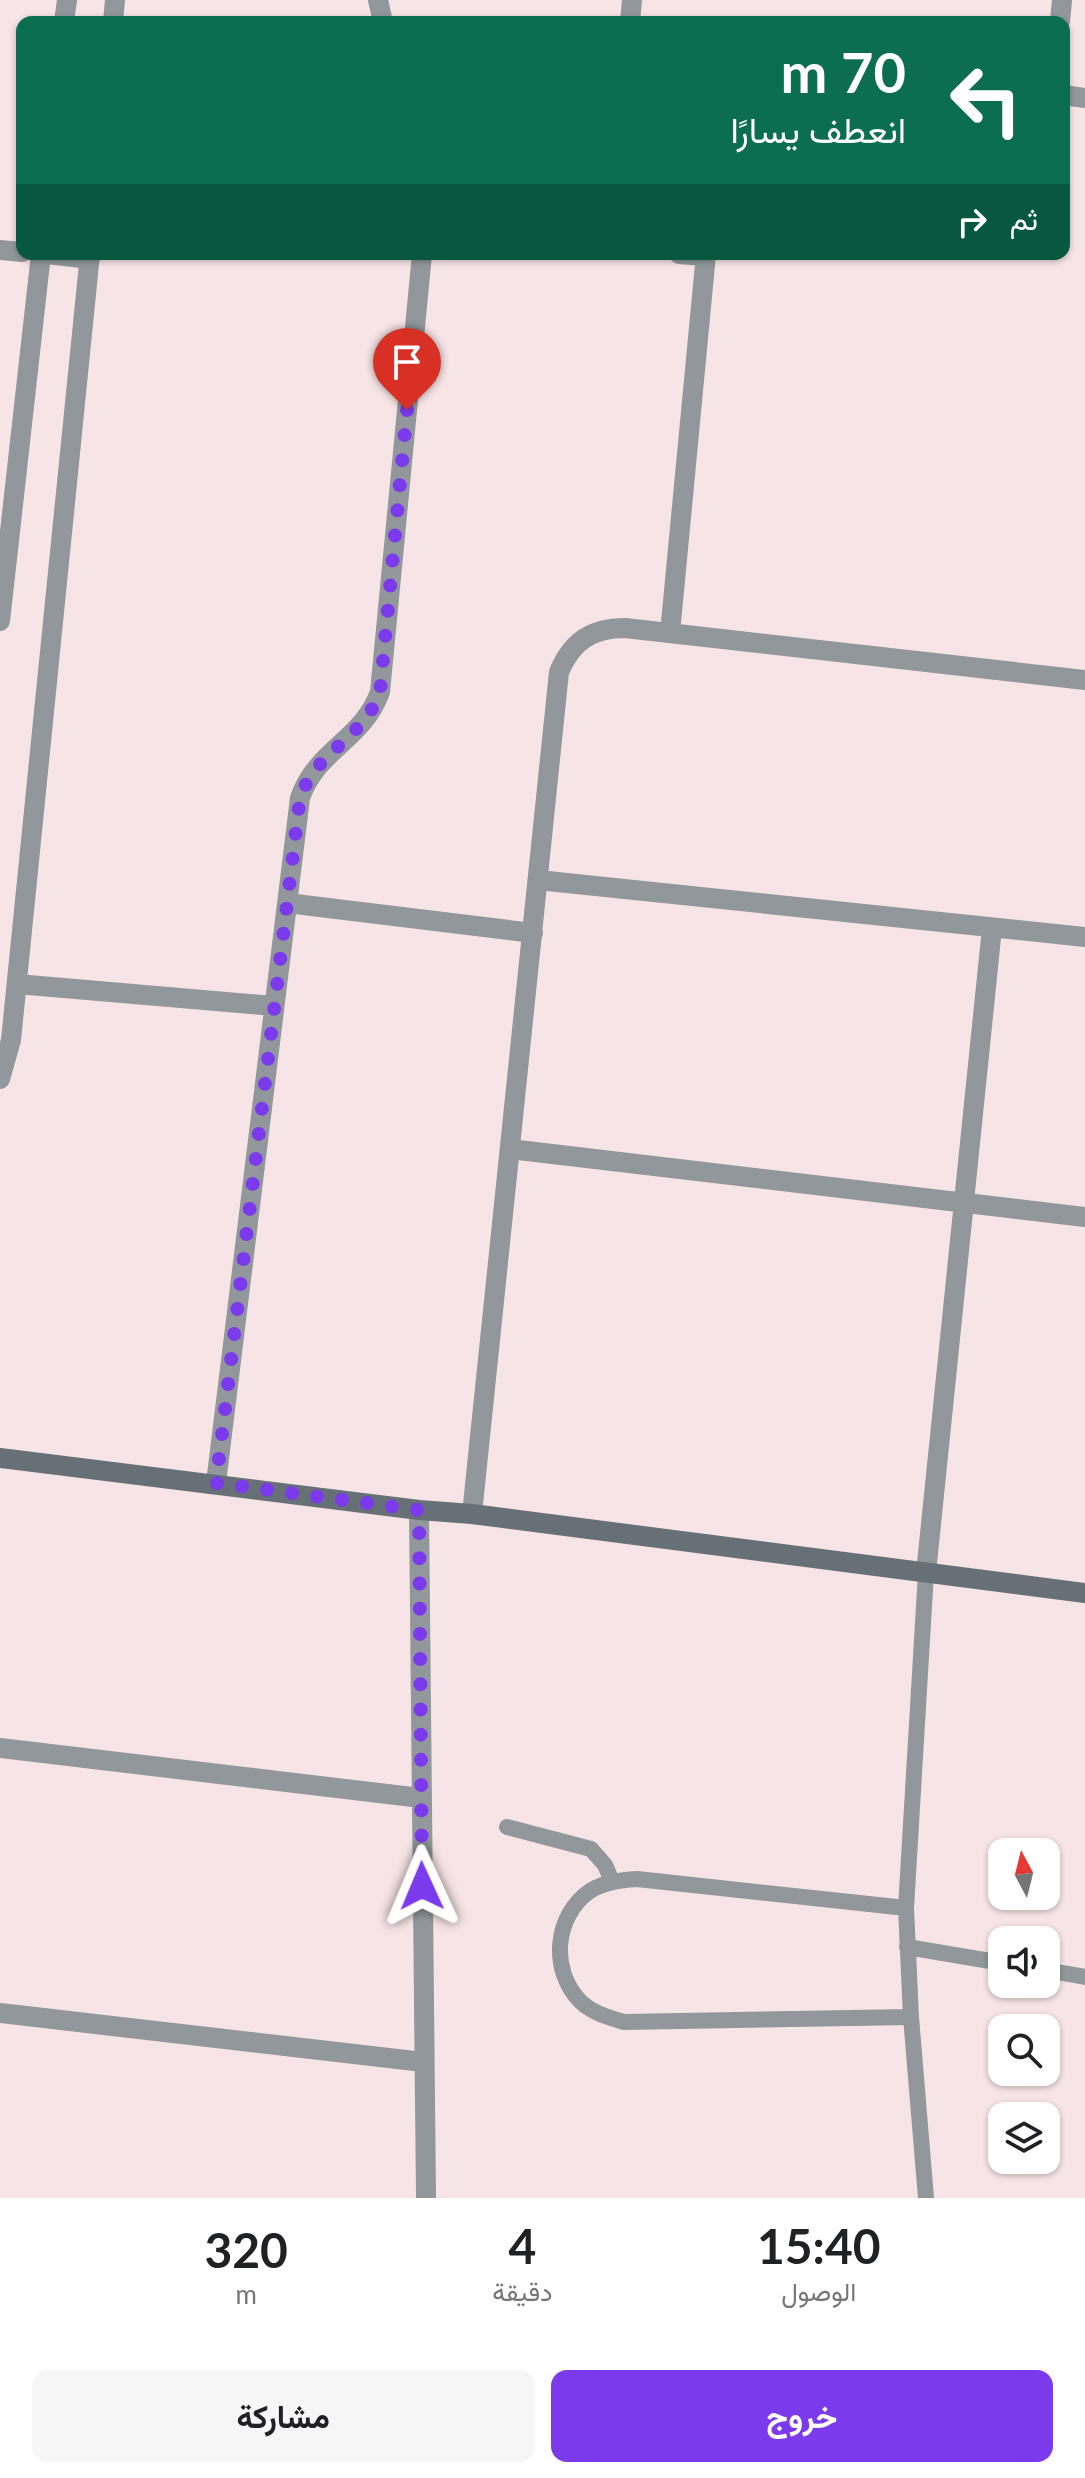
<!DOCTYPE html>
<html lang="ar">
<head>
<meta charset="utf-8">
<style>
  body { margin:0; font-family:Lato,Vazirmatn,sans-serif; background:#f6f6f6; color:#202124; direction:rtl; height:100vh; display:flex; flex-direction:column; font-size:30px; white-space:nowrap }
  * { box-sizing:border-box; margin:0 }
  p { font-size:26px; color:#757577 }
  .icon { flex:none; width:44px; height:44px; fill:none; stroke:currentColor; stroke-width:2; stroke-linecap:round; stroke-linejoin:round }
  .map { position:relative; height:2198px; overflow:hidden; direction:ltr }
  .side { display:flex; flex-direction:column; background:#fff; flex:1 }
  .side>* { flex:none }
  .hud { position:absolute; left:16px; top:16px; width:1054px; height:244px; border-radius:16px; box-shadow:0 2px 6px #0004; direction:rtl; background:#0b6e4f; color:#fff; overflow:hidden }
  .needle { width:52px; rotate:353deg }
  .fabs { position:absolute; left:988px; top:1838px; display:grid; gap:16px }
  .fabs a { display:grid; place-items:center; width:72px; height:72px; border-radius:16px; background:#fff; box-shadow:0 2px 6px #0004; font-size:40px }
  .pin { position:absolute; display:grid; place-items:center; width:68px; height:68px; color:#fff; margin:-82px -34px; border-radius:50% 50% 50% 0; rotate:-45deg; box-shadow:0 0 8px #0007 }
  .pin .icon { rotate:45deg }
  .me { position:absolute; width:88px; margin:-44px; rotate:359deg; stroke-linejoin:round; filter:drop-shadow(0 0 6px #0008) }
  .turn { display:flex; align-items:center; gap:28px; height:168px; padding:0 32px; font-size:36px }
  .turn .icon { width:104px; height:104px; stroke-width:2.5 }
  .turn b { display:block; font-size:56px; line-height:68px }
  .then { display:flex; align-items:center; height:76px; padding:0 32px; background:#0003; gap:16px; font-size:30px }
  .eta { display:flex; justify-content:space-evenly; align-items:center; height:136px; text-align:center }
  .eta b { font-size:48px; font-weight:700; line-height:56px }
  .cta { display:flex; gap:16px; margin-top:auto; padding:16px 32px }
  .cta a { flex:1; height:92px; border-radius:16px; background:#7c3aed; color:#fff; font-size:32px; font-weight:700; line-height:92px; text-align:center }
  .cta a+a { background:#f6f6f6; color:#202124 }
  .map>svg:first-child { display:block }
  .lines { fill:none; stroke-linecap:round; stroke-linejoin:round }
  .service { stroke:#91979b; stroke-width:16 }
  .minor { stroke:#91979b; stroke-width:20 }
  .tertiary { stroke:#91979b; stroke-width:20 }
  .secondary { stroke:#667076; stroke-width:20 }
  .route { stroke:#7c3aed; stroke-width:14; stroke-dasharray:0 25.2 }
</style>
</head>
<body>
<div class="map">
<svg width="1085" height="2198" viewBox="0 0 1085 2198">
  <rect width="100%" height="100%" fill="#f7e4e6"/>
  <g class="lines">
    <path class="service" d="M926,1573l-20,335 5,109 15,181
      M507,1827l84,22 14,16 7,16
      M906,1908l-269,-29c-16,1 -33,3 -47,12 -36,25 -40,79 -10,110 12,12 28,16 44,21l287,-5
      M907,1947l95,16
      M1046,1970l39,7"/>
    <path class="minor" d="M378,0l5,22
      M630,22l2,-22
      M1060,22l2,-22
      M1064,95l21,3
      M0,250l22,2
      M47,254l43,5
      M679,254l26,2
      M670,633l36,-379
      M538,880l547,57
      M287,903l246,30
      M17,984l257,22
      M510,1149l575,68
      M216,1483l84,-685c17,-49 62,-57 80,-106l42,-438
      M419,1510l7,688
      M472,1514l87,-842c13,-31 33,-44 66,-44l460,52
      M926,1573l66,-645
      M0,1748l421,50
      M0,2013l423,49"/>
    <path class="tertiary" d="M64,22l3,-22
      M113,22l2,-22
      M0,621l41,-367
      M0,1079l11,-39 79,-786"/>
    <path class="secondary" d="M0,1458l419,52 53,4 613,79"/>
  </g>
  <g class="lines">
    <path class="route" d="M407,410l-27,282c-18,49 -63,57 -80,106l-84,685 203,27 3,376"/>
  </g>
</svg>
<div class="fabs">
<a><svg class="needle" viewBox="-14 -14 28 28"><path d="M0-13l5 13h-10z" fill="#e53935"/><path d="M0 13l5-13h-10z" fill="#757577"/></svg></a>
<a><svg class="icon" aria-label="sound" viewBox="0 0 24 24"><path d="M4 9h4l5-4v14l-5-4H4zM17 9q2 3 0 6"/></svg></a>
<a><svg class="icon" aria-label="search" viewBox="0 0 24 24"><circle cx="10" cy="10" r="6"/><path d="M15 15l6 6"/></svg></a>
<a><svg class="icon" aria-label="layers" viewBox="0 0 24 24"><path d="M12 4l9 5-9 5-9-5zM3 14l9 5 9-5"/></svg></a>
</div>
<div class="pin" style="left:407px;top:410px;background:#d93025"><svg class="icon" aria-label="arrive" viewBox="0 0 24 24"><path d="M6 21V4h12l-3 4 3 4H6"/></svg></div>
<svg class="me" style="left:422px;top:1886px" viewBox="-20 -20 40 40"><path d="M0-17L14 15 0 8-14 15z" fill="#7c3aed" stroke="#fff" stroke-width="4"/></svg>
<div class="hud">
<div class="turn"><svg class="icon" aria-label="left" viewBox="0 0 24 24"><path d="M17 20v-9H6M10 6l-5 5 5 5"/></svg><div><b>70 m</b>انعطف يسارًا</div></div>
<div class="then">ثم<svg class="icon" aria-label="right" viewBox="0 0 24 24"><path d="M7 20v-9h11M14 6l5 5-5 5"/></svg></div>
</div>
</div>
<section class="side">
<div class="eta">
<div><b>15:40</b><p>الوصول</p></div>
<div><b>4</b><p>دقيقة</p></div>
<div><b>320</b><p>m</p></div>
</div>
<div class="cta"><a>خروج</a><a>مشاركة</a></div>
</section>
</body>
</html>
